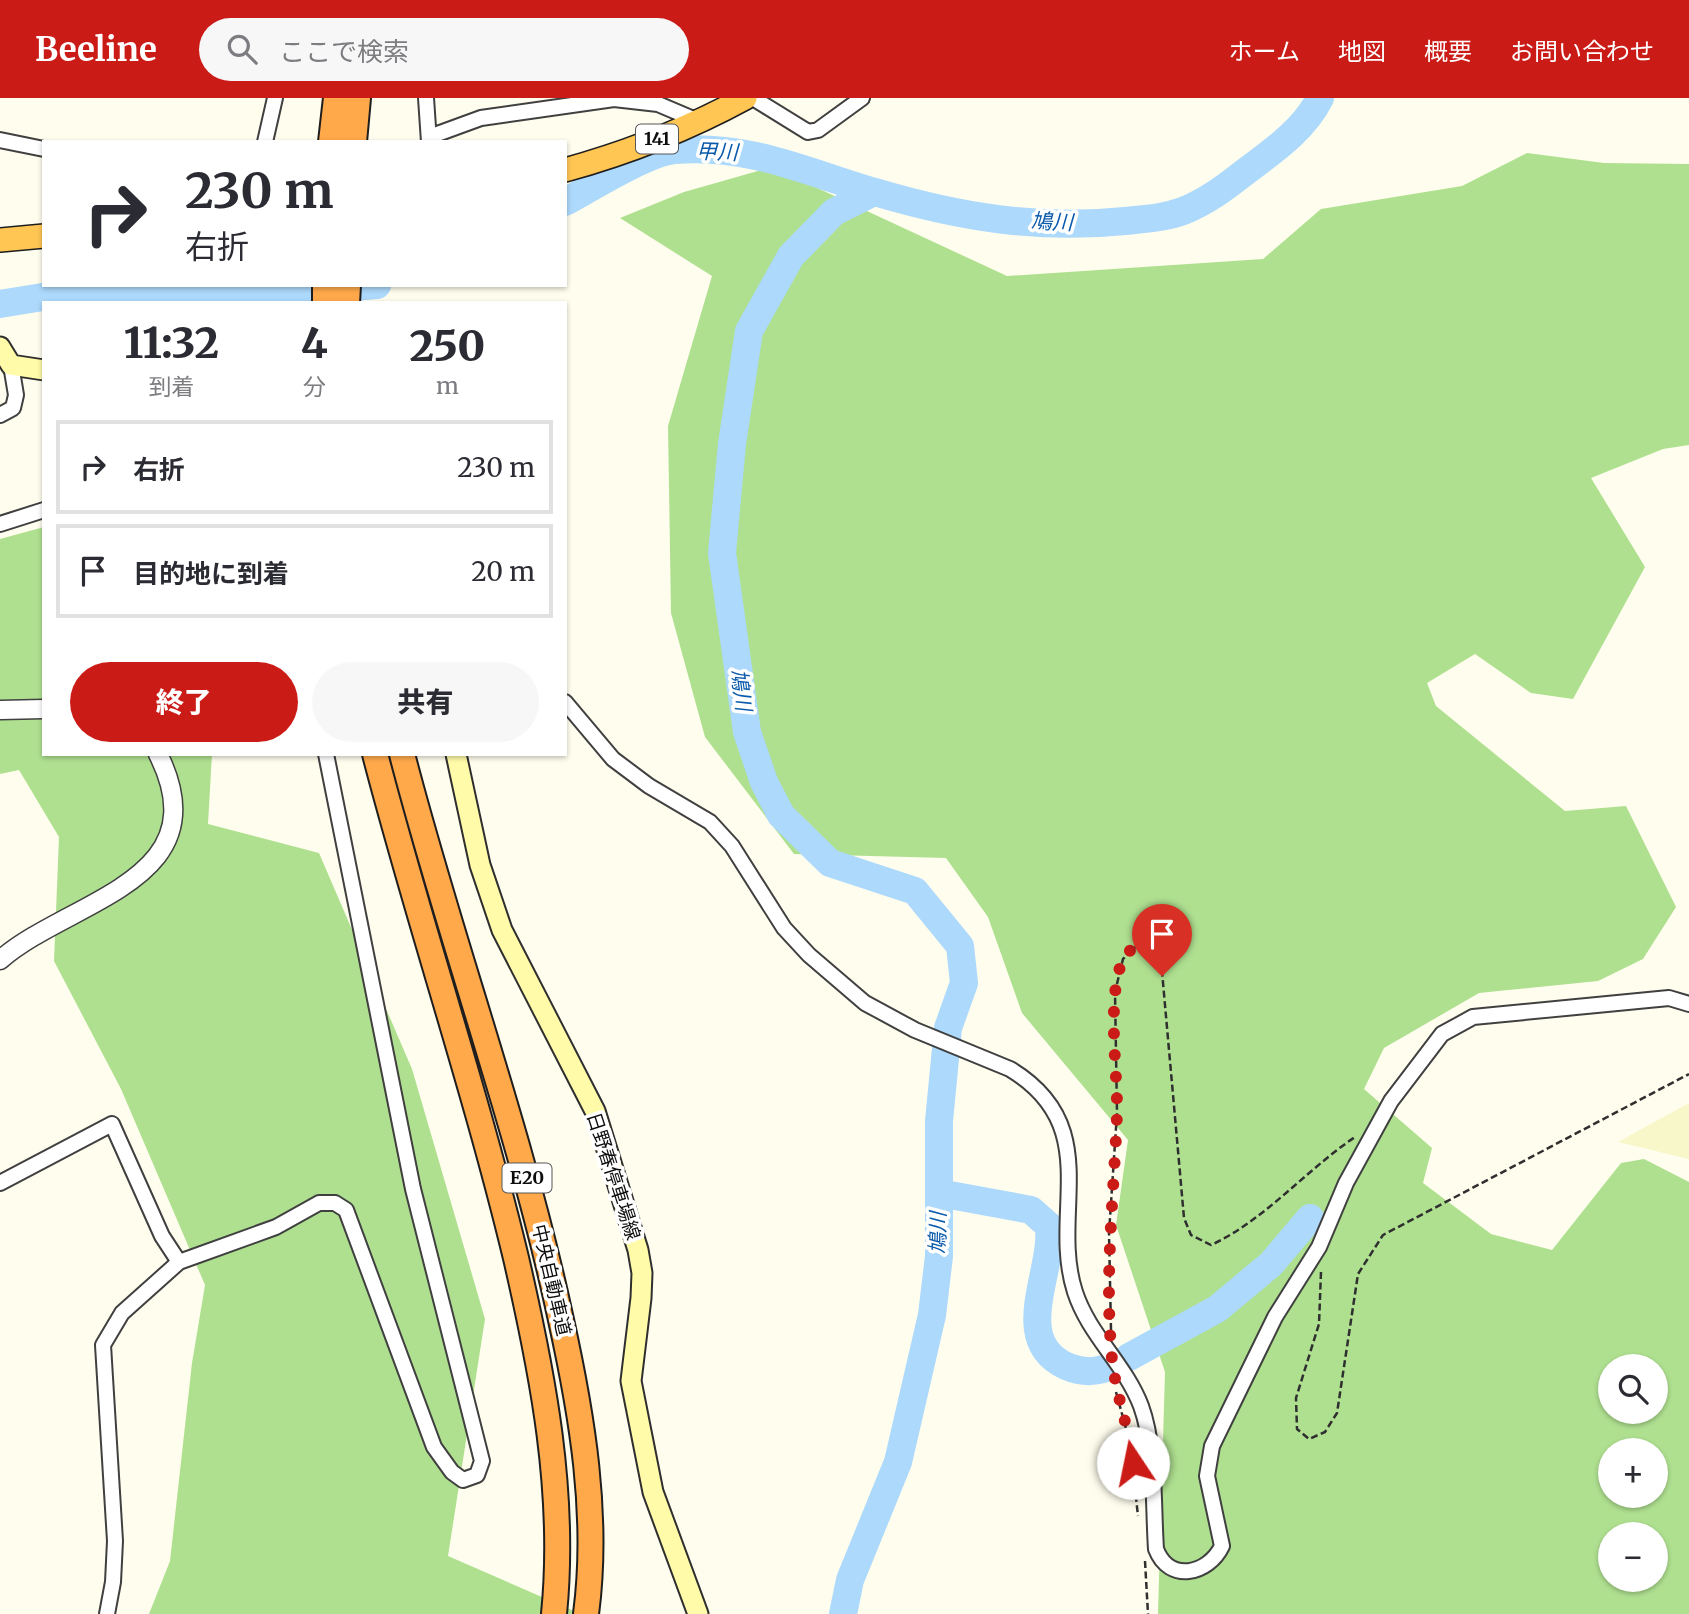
<!DOCTYPE html>
<html lang="ja">
<head>
<meta charset="utf-8">
<style>
  body { margin:0; font-family:Merriweather,"Noto Sans JP",serif; background:#f7f7f7; color:#2b2b33; height:100vh; display:flex; flex-direction:column; font-size:26px; white-space:nowrap }
  * { box-sizing:border-box; margin:0 }
  p { font-size:23px; color:#7c7c81 }
  .icon { flex:none; width:38px; height:38px; fill:none; stroke:currentColor; stroke-width:2; stroke-linecap:round; stroke-linejoin:round }
  .map { position:relative; flex:1; overflow:hidden }
  .panel { position:absolute; left:42px; top:203px; width:525px; height:455px; display:flex; flex-direction:column; background:#fff; border-radius:0px; box-shadow:0 2px 5px #0004 }
  .panel>* { flex:none }
  .guide { position:absolute; left:42px; top:42px; width:525px; height:147px; border-radius:0px; box-shadow:0 2px 5px #0004; background:#fff; color:#2b2b33; overflow:hidden }
  .fabs { position:absolute; left:1598px; top:1256px; display:grid; gap:14px }
  .fabs a { display:grid; place-items:center; width:70px; height:70px; border-radius:50%; background:#fff; box-shadow:0 2px 5px #0004; font-size:35px }
  .pin { position:absolute; display:grid; place-items:center; width:60px; height:60px; color:#fff; margin:-72px -30px; border-radius:50% 50% 50% 0; rotate:-45deg; box-shadow:0 0 7px #0007 }
  .pin .icon { rotate:45deg }
  .me { position:absolute; width:77px; margin:-38px; rotate:349deg; stroke-linejoin:round; filter:drop-shadow(0 0 5px #0008) }
  .turn { display:flex; align-items:center; gap:24px; height:147px; padding:0 28px; font-size:32px }
  .turn .icon { width:91px; height:91px; stroke-width:2.5 }
  .turn b { display:block; font-size:49px; line-height:60px }
  .eta { display:flex; justify-content:space-evenly; align-items:center; height:119px; text-align:center }
  .eta b { font-size:42px; font-weight:800; line-height:49px }
  .cta { display:flex; gap:14px; margin-top:auto; padding:14px 28px }
  .cta a { flex:1; height:80px; border-radius:42px; background:#cb1b17; color:#fff; font-size:28px; font-weight:800; line-height:80px; text-align:center }
  .cta a+a { background:#f7f7f7; color:#2b2b33 }
  ul { padding:0; list-style:none }
  li { display:flex; align-items:center; gap:21px; height:94px; margin:0 14px 10px; padding:0 14px; border:4px solid #e1e1e2; border-radius:0px }
  li div { flex:1 }
  li b { display:block; font-size:26px }
  li em { font-style:normal }
  header { display:flex; align-items:center; gap:42px; box-sizing:border-box; height:98px; padding:0 35px; background:#cb1b17; color:#fff }
  header strong { font-size:33px }
  nav { display:flex; gap:38px; margin-inline-start:auto; font-size:24px }
  .search { width:490px; height:63px; background:#f7f7f7; display:flex; align-items:center; gap:18px; box-sizing:border-box; padding:0 24px; border-radius:38px; color:#7c7c81; font-size:26px }
  .map>svg:first-child { display:block }
  .farmland { fill:#f8f7ca }
  .forest { fill:#afe090; fill-rule:evenodd }
  .lines { fill:none; stroke-linecap:round; stroke-linejoin:round }
  .river { stroke:#acd9fc; stroke-width:28 }
  .minor-casing { stroke:#404040; stroke-width:18 }
  .tertiary-casing { stroke:#404040; stroke-width:21 }
  .secondary-casing { stroke:#2f2f2f; stroke-width:23 }
  .trunk-casing { stroke:#1e1e1e; stroke-width:26 }
  .motorway-casing { stroke:#1e1e1e; stroke-width:28 }
  .path { stroke:#2f2f2f; stroke-width:2.5; stroke-dasharray:7 3.5; stroke-linecap:butt }
  .minor { stroke:#fff; stroke-width:14 }
  .tertiary { stroke:#fff; stroke-width:18 }
  .secondary { stroke:#fffba8; stroke-width:19 }
  .trunk { stroke:#ffc654; stroke-width:23 }
  .motorway { stroke:#ffa94b; stroke-width:24 }
  .route { stroke:#cb1b17; stroke-width:12; stroke-dasharray:0 21.6 }
  .labels { text-anchor:middle; stroke-width:7; stroke-linejoin:round; paint-order:stroke }
  .shield { fill:#fff; stroke:#565656; stroke-width:2 }
  .shield-label { font-size:18px; font-weight:bold; fill:#0d0d0d }
  .street-label { font-size:19px; fill:#0d0d0d; stroke:#fff }
  .water-label { font-size:21px; font-style:italic; fill:#0a5aab; stroke:#fff }
</style>
</head>
<body>
<header>
<strong>Beeline</strong>
<div class="search"><svg class="icon" aria-label="search" viewBox="0 0 24 24"><circle cx="10" cy="10" r="6"/><path d="M15 15l6 6"/></svg>ここで検索</div>
<nav><a>ホーム</a><a>地図</a><a>概要</a><a>お問い合わせ</a></nav>
</header>
<div class="map">
<svg width="1689" height="1516" viewBox="0 0 1689 1516">
  <rect width="100%" height="100%" fill="#fffded"/>
  <path class="farmland" d="M1689,1005v56l-71,-17z"/>
  <path class="forest" d="M1527,55l77,10 85,1v281l-26,4 -72,29 54,89 -72,132 -42,-6 -56,-39 -48,29 9,23 129,105 61,-5 50,101 -33,52 -45,22 -119,12 -95,55 -20,41 68,59 -9,35 68,51 61,16 69,-87 23,-4 45,23v432h-531l7,-242 -49,-147 12,-85 -106,-127 -34,-96 -42,-59 -152,-4 -89,-117 -34,-124 -3,-187 44,-150 -92,-58 64,-26 88,-25 235,109 256,-17 58,-50 141,-23zM1610,1269h46v45h-46zM1610,1353h46v45h-46zM1610,1437h46v45h-46z
    M44,429v227h168l-4,70 111,29 93,216 73,250 -37,237 133,58h-432l21,-53 22,-198 13,-78 -84,-196 -67,-128 5,-124 -40,-67 -19,4v-235z"/>
  <g class="lines">
    <path class="river" d="M565,104c26,-14 83,-50 110,-52 75,-6 131,22 200,42 84,25 163,38 250,29 20,-2 39,-3 58,-10 23,-9 43,-24 62,-39 28,-21 59,-42 75,-74
      M0,206l61,-10 268,-5 48,-4
      M939,1095l92,17 18,16c5,46 -39,114 17,140 12,5 25,7 37,3
      M1129,1259l88,-48 54,-45 39,-46
      M843,1516l7,-34 48,-118 34,-147 7,-59v-135l9,-93 16,-45 -4,-37 -45,-55 -85,-28 -49,-48 -17,-33 -17,-50 -25,-179 10,-109 17,-113 42,-75 43,-44 40,-20"/>
    <g class="minor-casing">
      <path id="minor" d="M426,0l3,44
        M753,0l55,34 10,-2 44,-32
        M429,39l52,-19 133,-19 44,5 40,17
        M0,42l44,9
        M265,44l10,-44
        M0,317l13,-7 3,-13 -5,-30
        M0,426l44,-14
        M565,604l48,57 36,27 61,36 22,24 52,82 25,27 56,48 50,27 95,39c96,58 39,143 65,223 14,43 50,72 66,114 15,41 12,100 15,143 13,34 52,26 66,-3l-15,-70 5,-30 63,-129 44,-70 27,-64 45,-82 51,-67 31,-17 196,-19 20,6
        M0,1085l112,-59 50,112 17,26
        M107,1516l6,-32 2,-41 -12,-196 19,-32 57,-51 97,-35 43,-24h16l11,7 88,237 18,25 11,8 14,-5 5,-14 -69,-272 -87,-435"/>
    </g>
    <g class="tertiary-casing">
      <path id="tertiary" d="M0,612l44,-1
        M0,862c70,-61 222,-79 158,-206"/>
    </g>
    <g class="secondary-casing">
      <path id="secondary" d="M0,249l11,18 33,5
        M456,656l24,111 22,65 93,181 43,139 4,23 -1,25 -10,83 22,111 45,122"/>
    </g>
    <g class="trunk-casing">
      <path id="trunk" d="M565,72c62,-17 123,-41 180,-72
        M0,142l44,-4"/>
    </g>
    <g class="motorway-casing">
      <path id="motorway" d="M331,44l5,-44
        M354,44l4,-44
        M325,205v-18
        M347,205l1,-18
        M375,656c44,169 100,334 141,504 27,117 50,236 38,356
        M402,656c49,190 118,374 159,566 21,95 38,196 25,294"/>
    </g>
    <path class="path" d="M1321,1174l-2,52 -23,74 1,31 12,10 16,-7 12,-19 21,-139 25,-39 306,-161
      M1111,1232l-2,-97 8,-120 -2,-121 8,-33 18,-17 11,-2 8,9 24,269 7,17 20,10c54,-25 95,-75 144,-108
      M1116,1294l14,51 8,73
      M1145,1463l3,53"/>
    <use href="#minor" class="minor"/>
    <use href="#tertiary" class="tertiary"/>
    <use href="#secondary" class="secondary"/>
    <use href="#trunk" class="trunk"/>
    <use href="#motorway" class="motorway"/>
  </g>
  <g class="lines">
    <path class="route" d="M1133,1365c-4,-35 -17,-68 -21,-104 -8,-82 2,-163 5,-245 1,-40 -11,-119 6,-154 4,-10 18,-18 29,-20l8,9 2,27"/>
  </g>
  <g class="labels">
    <g class="shield">
      <rect x="636" y="26.5" width="42" height="29" rx="5"/>
      <rect x="502.5" y="1065.5" width="49" height="29" rx="5"/>
    </g>
    <g class="shield-label">
      <text x="657" y="47">141</text>
      <text x="527" y="1086">E20</text>
    </g>
    <g class="street-label">
      <text transform="translate(614 1078) rotate(72)" y="7">日野春停車場線</text>
      <text transform="translate(552 1182) rotate(77)" y="7">中央自動車道</text>
    </g>
    <g class="water-label">
      <text transform="translate(717 54) rotate(2)" y="7">甲川</text>
      <text transform="translate(1052 124) rotate(2)" y="7">鳩川</text>
      <text transform="translate(741 592) rotate(82)" y="7">鳩川</text>
      <text transform="translate(938 1135) rotate(-89)" y="7">鳩川</text>
    </g>
  </g>
</svg>
<div class="fabs">
<a><svg class="icon" aria-label="search" viewBox="0 0 24 24"><circle cx="10" cy="10" r="6"/><path d="M15 15l6 6"/></svg></a>
<a>+</a>
<a>−</a>
</div>
<div class="pin" style="left:1162px;top:878px;background:#d93025"><svg class="icon" aria-label="arrive" viewBox="0 0 24 24"><path d="M6 21V4h12l-3 4 3 4H6"/></svg></div>
<svg class="me" style="left:1133px;top:1365px" viewBox="-20 -20 40 40"><circle r="19" fill="#fff"/><path d="M0-13L10 11 0 6-10 11z" fill="#cb1b17"/></svg>
<div class="guide">
<div class="turn"><svg class="icon" aria-label="right" viewBox="0 0 24 24"><path d="M7 20v-9h11M14 6l5 5-5 5"/></svg><div><b>230 m</b>右折</div></div>
</div>
<section class="panel">
<div class="eta">
<div><b>11:32</b><p>到着</p></div>
<div><b>4</b><p>分</p></div>
<div><b>250</b><p>m</p></div>
</div>
<ul>
<li><svg class="icon" aria-label="right" viewBox="0 0 24 24"><path d="M7 20v-9h11M14 6l5 5-5 5"/></svg><div><b>右折</b></div><em>230 m</em></li>
<li><svg class="icon" aria-label="arrive" viewBox="0 0 24 24"><path d="M6 21V4h12l-3 4 3 4H6"/></svg><div><b>目的地に到着</b></div><em>20 m</em></li>
</ul>
<div class="cta"><a>終了</a><a>共有</a></div>
</section>
</div>
</body>
</html>
